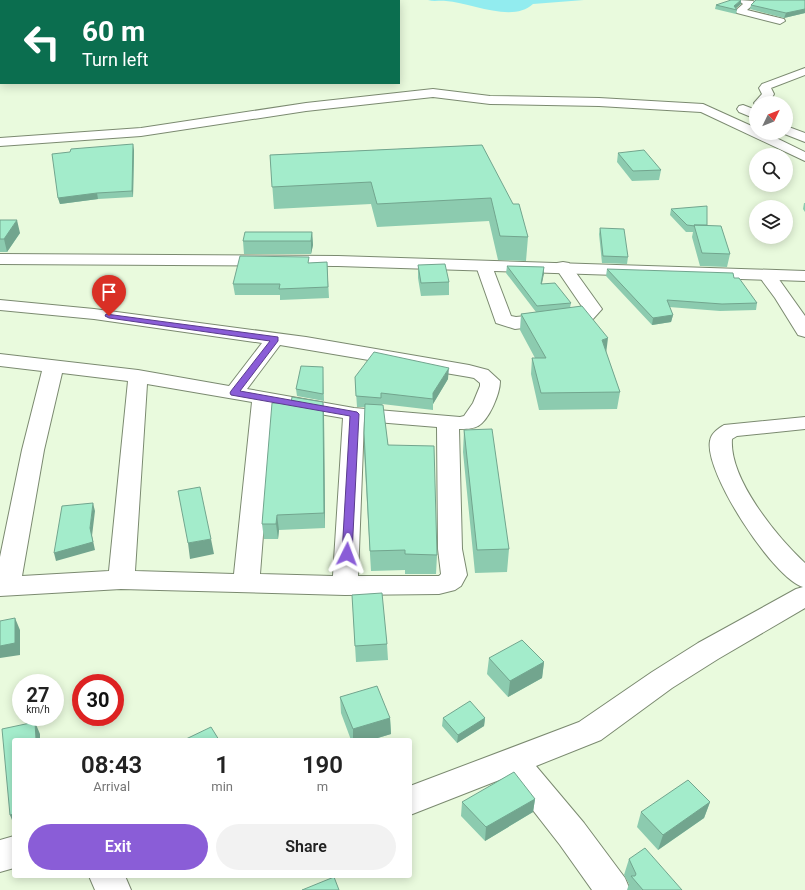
<!DOCTYPE html>
<html lang="en">
<head>
<meta charset="utf-8">
<style>
  body { margin:0; font-family:Roboto,sans-serif; background:#f2f2f2; color:#222; height:100vh; display:flex; flex-direction:column; font-size:15px; white-space:nowrap }
  * { box-sizing:border-box; margin:0 }
  p { font-size:13px; color:#767676 }
  .icon { flex:none; width:22px; height:22px; fill:none; stroke:currentColor; stroke-width:2; stroke-linecap:round; stroke-linejoin:round }
  .map { position:relative; flex:1; overflow:hidden }
  .details { position:absolute; left:12px; top:738px; width:400px; height:140px; display:flex; flex-direction:column; background:#fff; border-radius:4px; box-shadow:0 2px 10px #0003 }
  .details>* { flex:none }
  .guide { position:absolute; left:0px; top:0px; width:400px; height:84px; box-shadow:0 2px 10px #0003; background:#0b6e4f; color:#fff; overflow:hidden }
  .needle { width:26px; rotate:47deg }
  .fabs { position:absolute; left:749px; top:96px; display:grid; gap:8px }
  .fabs a { display:grid; place-items:center; width:44px; height:44px; border-radius:50%; background:#fff; box-shadow:0 2px 10px #0003; font-size:20px }
  .speed { position:absolute; left:12px; top:674px; display:flex; gap:8px; font-size:20px; font-weight:700; text-align:center }
  .speed>* { display:grid; place-content:center; width:52px; height:52px; border-radius:50%; background:#fff; box-shadow:0 2px 10px #0003; line-height:1 }
  .speed small { font-size:10px; font-weight:400 }
  .speed .limit { border:6px solid #d22; background:#fff; color:#111 }
  .pin { position:absolute; display:grid; place-items:center; width:34px; height:34px; color:#fff; margin:-41px -17px; border-radius:50% 50% 50% 0; rotate:-45deg; box-shadow:0 0 4px #0007 }
  .pin .icon { rotate:45deg }
  .me { position:absolute; width:44px; margin:-22px; rotate:3deg; stroke-linejoin:round; filter:drop-shadow(0 0 3px #0008) }
  .turn { display:flex; align-items:center; gap:14px; height:84px; padding:0 16px; font-size:18px }
  .turn .icon { width:52px; height:52px; stroke-width:2.5 }
  .turn b { display:block; font-size:28px; line-height:34px }
  .eta { display:flex; justify-content:space-evenly; align-items:center; height:68px; text-align:center }
  .eta b { font-size:24px; font-weight:600; line-height:28px }
  .action { display:flex; gap:8px; margin-top:auto; padding:8px 16px }
  .action a { flex:1; height:46px; border-radius:24px; background:#8a5dd7; color:#fff; font-size:16px; font-weight:600; line-height:46px; text-align:center }
  .action a+a { background:#f2f2f2; color:#222 }
  .map>svg:first-child { display:block }
  .water { fill:#92ecef }
  .lines { fill:none; stroke-linecap:round; stroke-linejoin:round }
  .minor-casing { stroke:#7b8a70; stroke-width:2 }
  .tertiary-casing { stroke:#7b8a70; stroke-width:2 }
  .minor { fill:#fff; fill-rule:evenodd }
  .tertiary { fill:#fff; fill-rule:evenodd }
  .wall { fill:#8ccbaf }
  .shaded-wall { fill:#72a58e }
  .building { fill:#a3eccb; stroke:#72a58e }
  .route { fill:#8a5dd7; stroke:#5a3c8c }
</style>
</head>
<body>
<div class="map">
<svg width="805" height="890" viewBox="0 0 805 890">
  <rect width="100%" height="100%" fill="#e9fadd"/>
  <path class="water" d="M428,0h156l-51,4c-20,19 -62,-1 -87,-3 -6,-1 -12,1 -18,-1z"/>
  <g class="lines">
    <g class="minor-casing">
      <path id="minor" d="M738,0l15,1 2,2 -8,7 37,9 1,2 -5,3 -43,-11 -2,-2 8,-7z
        M805,68v7l-34,13 3,6 -5,9h-13v3l-2,-3 8,-9 -3,-6 3,-4z
        M433,89l57,7 109,2 104,6 53,24v5h10l39,19v9l-104,-49 -102,-6 -109,-2 -57,-7 -127,14 -165,25 -141,10v-8l141,-10 165,-25z
        M743,105l13,5v9l-17,-7 -2,-3 2,-3z
        M786,126l19,7v9l-23,-9h4z
        M484,261l6,1 2,4 19,50 5,1 66,-7 1,-2 -28,-41 2,-4 6,-1 6,1 33,46 -9,10 -6,1 -72,9 -19,-6 -20,-57 2,-4z
        M767,270l6,1 32,45v21l-7,-2 -23,-37 -17,-23 3,-4z
        M0,300l94,9 212,28 163,28 19,5 12,11c0,13 -11,39 -22,45 -5,3 -13,3 -19,3l3,120 5,26 -6,11 -6,4 -16,4 -94,1 -224,-6 -121,7v-39l22,-107 20,-79 -42,-5v-12l138,16 91,16 33,-43 -168,-24 -94,-9zM280,345l189,32 5,1 6,5v3l-7,17 -9,13 -4,1 -106,-9 -107,-19zM62,373l66,8 -19,190 -87,5 22,-126zM147,384l105,18 -18,172 -99,-3zM273,406l70,12 -10,158 -73,-2zM364,421l73,6 1,122 3,25 -2,2h-81z
        M805,417v12l-68,7 -5,3c-3,40 45,98 73,124v45l-87,51 -46,29 -71,52 -65,26 48,57 41,55 5,12h-38l-32,-45 -53,-68 -97,38v-29l169,-64 73,-50 46,-29 98,-54 7,-2c-30,-9 -99,-115 -93,-146 1,-8 8,-12 14,-16z
        M14,836v32l-14,4v-32z
        M89,876h36l6,14h-36z"/>
    </g>
    <g class="tertiary-casing">
      <path id="tertiary" d="M0,254l338,2 467,15v10l-467,-15 -338,-2z"/>
    </g>
    <use href="#minor" class="minor"/>
    <use href="#tertiary" class="tertiary"/>
  </g>
  <path class="wall" d="M143,0h49l-5,1h-41z
    M754,0h51v13l-21,5 -34,-9 1,-4 4,-4z
    M741,4l-5,4 1,2 -1,4 -21,-5 1,-4z
    M482,145l46,92 -2,24 -28,-1 -9,-39 -112,6 -6,-23 -97,5 -4,-54z
    M134,150l-1,47 -35,2 -38,5 -2,-6z
    M618,153l43,17 -2,10 -27,1 -15,-19z
    M804,203h1v9l-2,-3z
    M671,209l36,16 23,29 -3,13 -27,-1 -8,-29 1,-5h-7l-16,-17z
    M0,220l20,13 -13,19h-7z
    M600,228l28,29 -1,7 -25,-1 -3,-29z
    M312,232l1,13 -2,9h-67l-1,-13z
    M327,262l2,36 -49,2v-5h-45l-2,-11 76,-21z
    M418,265l31,17v13l-28,1 -3,-18z
    M507,266l37,1 -2,17 29,19 -1,5 36,44 14,40 -3,17 -78,1 -8,-36 1,-16h3l-15,-28 1,-16 15,-2 -30,-39z
    M607,269l127,9 23,25 -1,7 -36,1 -51,-4 4,8 -2,7 -19,3 -46,-49z
    M323,367l1,34 -27,-5 -1,-7z
    M355,377l93,2 -15,25v6l-51,-6 6,41 49,110 -1,19h-31v-4l-34,1 -7,-119v-19l1,-26h-8z
    M323,402l1,14 1,112 -46,2 -1,9h-14l-2,-15 29,-121z
    M464,430l45,119 -2,23 -32,1 -12,-121z
    M353,611l34,33 1,16 -32,2z
    M489,658l55,4 -2,16 -34,19 -21,-23z
    M340,697l50,21 1,16 -20,6h-20l-10,-27z
    M443,718h42l-1,8 -27,17 -15,-17z
    M535,799l-2,13 -48,29 -24,-25 1,-14z
    M710,802l-6,16 -46,32 -21,-23 4,-15z
    M629,859l53,31h-55l2,-6 -5,-9z"/>
  <path class="shaded-wall" d="M170,0h22l-5,1h-22z
    M741,0v4l-6,5 -1,-3z
    M805,9v4l-21,5 2,-5z
    M0,13h1v6h-1z
    M133,144l1,6 -1,47 -1,-6z
    M97,193l1,6 -38,5 -2,-6z
    M17,220l3,13 -13,19 -3,-13z
    M312,232l1,13 -2,9v-13z
    M544,267v7l-4,17 1,-7z
    M673,315l-2,7 -19,3 1,-7z
    M608,338l-2,16 -4,-14z
    M449,368l-1,11 -15,25v-11z
    M323,402l1,14 1,112 -1,-15z
    M93,503l2,8 -3,25 3,14 -39,11 -2,-8 36,-25z
    M277,515l2,15 -1,9 -2,-15z
    M211,539l3,15 -24,5 -2,-16z
    M15,618l5,12v25l-20,3v-12z
    M544,662l-2,16 -34,19 2,-16z
    M390,718l1,16 -20,6h-18v-11z
    M485,718l-1,8 -27,17 1,-8z
    M35,722l5,12v6h-4z
    M535,799l-2,13 -48,29 1,-14z
    M710,802l-6,16 -46,32 5,-15z
    M14,814v11l-4,-10z"/>
  <path class="building" d="M0,0h68l-5,1h-62v12h-1z
    M154,0h16l-5,1h-8z
    M731,0h10l-7,6 3,4 -21,-5z
    M756,0h49v9l-19,4 -35,-8z
    M133,144l-1,47 -35,2 -39,5 -6,-44 18,-2 1,-3z
    M482,145l31,59h6l9,33 -28,-1 -9,-38 -114,6 -6,-22 -99,5 -2,-32z
    M644,150l17,20 -28,1 -15,-18z
    M707,206v19h-13l1,1 -8,-1 -16,-16z
    M0,220h17l-13,19h-4z
    M694,225l27,1 9,28 -28,-1z
    M600,228l24,1 4,28 -25,-1z
    M245,232h67l-1,9h-68z
    M240,256l69,1 -1,6 19,-1 1,25 -49,2 1,-5h-47z
    M445,264l4,18 -28,1 -3,-18z
    M507,266l37,1 -3,17 14,-1 16,20 -34,3z
    M607,269l126,4 1,5h5l18,25 -35,1 -55,-4 6,15 -20,3z
    M582,306l26,32 -6,2 18,52 -79,1 -9,-35h14l-25,-44z
    M374,352l75,16 -16,25v6l-52,-6v5l-25,-2 -1,-19z
    M301,366l22,1v27l-27,-5z
    M292,397l31,5 1,111 -47,2 -1,9h-14l10,-121h19z
    M365,404l18,1 5,40 46,1 3,109 -32,-1v-4l-35,1 -6,-118z
    M492,429l17,120 -32,1 -13,-120z
    M200,487l11,52 -23,4 -10,-52z
    M93,503l-3,25 3,14 -39,11 8,-47z
    M382,593l5,51 -32,2 -3,-51z
    M15,618v25l-15,3v-25z
    M522,640l22,22 -34,19 -21,-23z
    M377,686l13,32 -37,11 -13,-32z
    M470,701l15,17 -27,17 -15,-17z
    M35,722l1,18h-22v74l-4,1 -8,-86z
    M211,727l8,13h-32l-1,-1z
    M514,772l21,27 -49,28 -24,-25z
    M688,780l22,22 -47,33 -22,-23z
    M645,848l37,42h-39l-12,-14h4l1,-2 -7,-15z
    M334,877l5,13h-37z"/>
  <path class="route" d="M106,314l172,23v4l-38,50 117,21 2,2 -7,140 -2,3h-7l-1,-3 8,-138 -119,-21 -1,-2 1,-2 39,-50 -161,-23 -4,-2z"/>
</svg>
<div class="fabs">
<a><svg class="needle" viewBox="-14 -14 28 28"><path d="M0-13l5 13h-10z" fill="#e53935"/><path d="M0 13l5-13h-10z" fill="#767676"/></svg></a>
<a><svg class="icon" aria-label="search" viewBox="0 0 24 24"><circle cx="10" cy="10" r="6"/><path d="M15 15l6 6"/></svg></a>
<a><svg class="icon" aria-label="layers" viewBox="0 0 24 24"><path d="M12 4l9 5-9 5-9-5zM3 14l9 5 9-5"/></svg></a>
</div>
<div class="speed"><div>27<small>km/h</small></div><div class="limit">30</div></div>
<div class="pin" style="left:109px;top:316px;background:#d93025"><svg class="icon" aria-label="arrive" viewBox="0 0 24 24"><path d="M6 21V4h12l-3 4 3 4H6"/></svg></div>
<svg class="me" style="left:347px;top:554px" viewBox="-20 -20 40 40"><path d="M0-17L14 15 0 8-14 15z" fill="#8a5dd7" stroke="#fff" stroke-width="4"/></svg>
<div class="guide">
<div class="turn"><svg class="icon" aria-label="left" viewBox="0 0 24 24"><path d="M17 20v-9H6M10 6l-5 5 5 5"/></svg><div><b>60 m</b>Turn left</div></div>
</div>
<section class="details">
<div class="eta">
<div><b>08:43</b><p>Arrival</p></div>
<div><b>1</b><p>min</p></div>
<div><b>190</b><p>m</p></div>
</div>
<div class="action"><a>Exit</a><a>Share</a></div>
</section>
</div>
</body>
</html>
